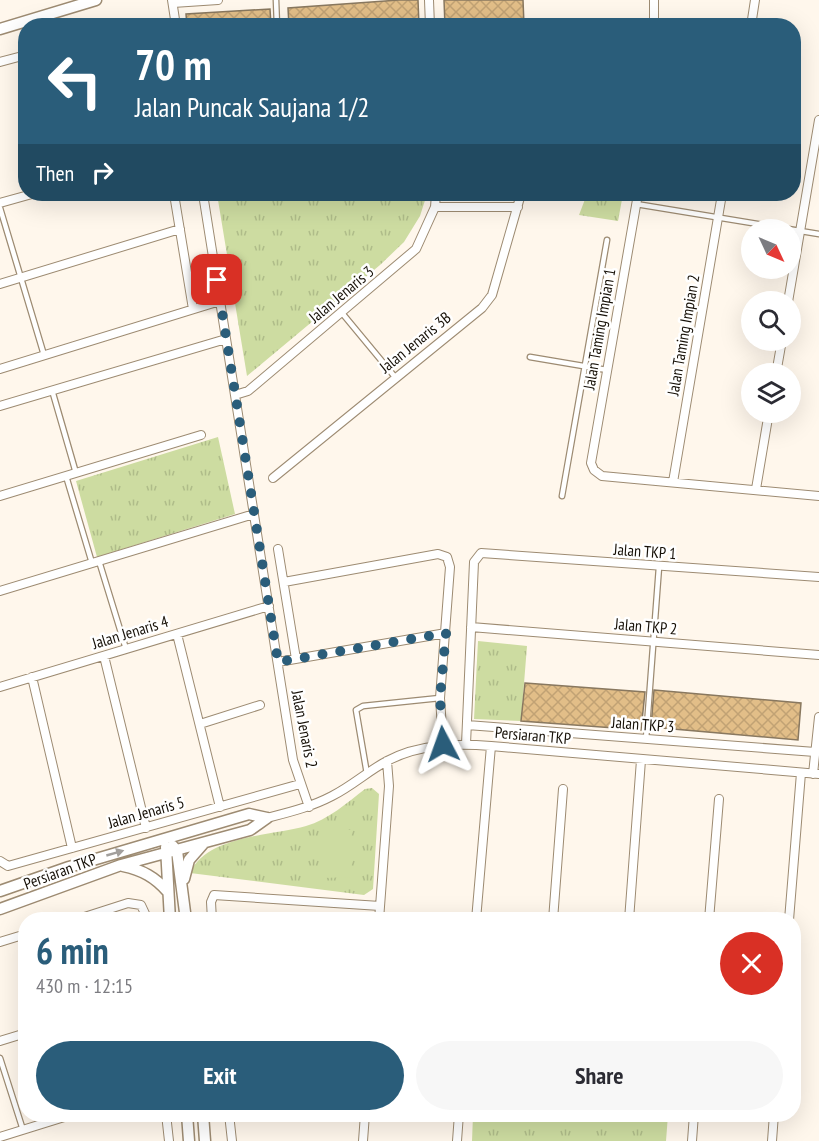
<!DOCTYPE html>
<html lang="en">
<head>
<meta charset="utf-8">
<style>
  body { margin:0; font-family:"PT Sans Narrow",sans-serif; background:#f7f7f7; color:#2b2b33; height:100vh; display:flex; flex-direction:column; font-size:22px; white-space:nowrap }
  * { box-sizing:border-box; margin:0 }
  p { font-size:20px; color:#7c7c81 }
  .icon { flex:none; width:33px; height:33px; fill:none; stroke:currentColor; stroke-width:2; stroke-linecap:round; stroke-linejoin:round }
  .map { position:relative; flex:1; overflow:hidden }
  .details { position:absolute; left:18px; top:912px; width:783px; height:210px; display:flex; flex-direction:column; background:#fff; border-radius:24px; box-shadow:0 6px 24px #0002 }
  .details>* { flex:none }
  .hud { position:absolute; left:18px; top:18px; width:783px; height:183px; border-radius:24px; box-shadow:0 6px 24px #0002; background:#2a5d7a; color:#fff; overflow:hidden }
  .needle { width:39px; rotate:134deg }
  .controls { position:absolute; left:741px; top:219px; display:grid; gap:12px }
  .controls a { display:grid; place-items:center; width:60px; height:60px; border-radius:50%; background:#fff; box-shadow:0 6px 24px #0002; font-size:30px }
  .pin { position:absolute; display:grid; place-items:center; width:51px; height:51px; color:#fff; margin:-26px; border-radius:12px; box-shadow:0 3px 9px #0006 }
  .me { position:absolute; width:66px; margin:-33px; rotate:356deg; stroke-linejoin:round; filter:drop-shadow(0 0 4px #0008) }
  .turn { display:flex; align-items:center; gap:21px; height:126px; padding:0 18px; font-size:27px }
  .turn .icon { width:78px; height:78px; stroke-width:2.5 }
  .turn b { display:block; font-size:42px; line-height:51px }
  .then { display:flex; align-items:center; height:57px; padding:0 18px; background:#0003; gap:12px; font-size:22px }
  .round { display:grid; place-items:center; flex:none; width:63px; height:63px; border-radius:32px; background:#f7f7f7 }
  .summary { display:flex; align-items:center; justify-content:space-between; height:102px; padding:0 18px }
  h1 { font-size:36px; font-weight:700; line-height:45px; color:#2a5d7a }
  .cta { display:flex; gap:12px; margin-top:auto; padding:12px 18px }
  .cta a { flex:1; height:69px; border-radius:36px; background:#2a5d7a; color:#fff; font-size:24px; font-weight:700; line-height:69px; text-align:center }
  .cta a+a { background:#f7f7f7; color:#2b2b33 }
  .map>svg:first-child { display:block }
  .grass { fill:url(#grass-tufts) }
  .garden { fill:#cddca1 }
  .building { fill:url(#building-cross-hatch); stroke:#89785f; stroke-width:1.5 }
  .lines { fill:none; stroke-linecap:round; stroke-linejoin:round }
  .service-casing { stroke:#9d8b72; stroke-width:7 }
  .minor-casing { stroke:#9d8b72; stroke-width:10 }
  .tertiary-casing { stroke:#9d8b72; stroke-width:13 }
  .service { stroke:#fff; stroke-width:4.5 }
  .minor { stroke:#fff; stroke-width:8 }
  .tertiary { stroke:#fff; stroke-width:10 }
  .oneway { fill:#a29f9c }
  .route { stroke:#2a5d7a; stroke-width:10; stroke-dasharray:0 18 }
  .labels { text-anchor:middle; stroke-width:5; stroke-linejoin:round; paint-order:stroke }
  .street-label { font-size:16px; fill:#161007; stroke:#fff }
</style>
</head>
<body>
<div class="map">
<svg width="819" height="1141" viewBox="0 0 819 1141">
  <defs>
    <pattern id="grass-tufts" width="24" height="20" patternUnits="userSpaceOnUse" patternTransform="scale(1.5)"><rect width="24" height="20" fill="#cddca1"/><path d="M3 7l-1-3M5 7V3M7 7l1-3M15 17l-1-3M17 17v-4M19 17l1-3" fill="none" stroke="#afbc89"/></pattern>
    <pattern id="building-cross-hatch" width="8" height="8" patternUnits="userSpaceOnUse" patternTransform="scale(1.5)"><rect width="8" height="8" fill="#e2be88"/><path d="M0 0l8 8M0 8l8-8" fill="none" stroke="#c1a274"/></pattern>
  </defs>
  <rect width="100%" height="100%" fill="#fff7ec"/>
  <path class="grass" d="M217,194h210l-7,22 -16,26 -24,23 -133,111z
    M587,194h36l-5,27 -39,-6z
    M218,437l17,77 -138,43 -21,-76z
    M478,641l49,5 -6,75 -47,-2z
    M372,788l7,6 -6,95 -9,6 -174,-22c17,-38 82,-37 116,-47 22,-6 42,-24 59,-37z
    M473,1115v-1l195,1 -2,26h-194z"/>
  <path class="garden" d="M323,830h28v47l-28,1z"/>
  <path class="building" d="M399,0h19l1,26h-130l-1,-18z
    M444,0h79l1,25 -79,1z
    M270,9l1,17h-84l-1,-12z
    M525,683l120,9 -4,38 -120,-9z
    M654,690l147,13 -3,37 -147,-13z"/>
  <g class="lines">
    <g class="service-casing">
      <path id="service" d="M276,0l1,26
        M636,204l183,30
        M0,208l44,147
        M342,313l53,64
        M530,357l77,13
        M52,390l24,83
        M66,476l26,87
        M562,496l45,-256
        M99,561l27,88
        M646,739l13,-172
        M367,774l-11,-64 7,-4 77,-8
        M0,1058l23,72"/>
    </g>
    <g class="minor-casing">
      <path id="minor" d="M172,0l4,26
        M429,0l1,26
        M173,3l45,-3
        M123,26h12
        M654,26v-26
        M751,26l4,-26
        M0,62l26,-7
        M174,194l19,115
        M203,194l90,566 16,47
        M638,194l-47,269 3,7 8,6 217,20
        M0,203l32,-9
        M435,207h83
        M0,284l180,-55
        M788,302l31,-182
        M0,369l220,-68
        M776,374l6,-34
        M235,395l13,-4 168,-142 19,-42 1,-13
        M0,406l226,-67
        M273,478l209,-170 10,-13 29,-101
        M673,482l49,-288
        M756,489l13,-77
        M0,496l201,-61
        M278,549l18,110
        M284,582l154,-28 9,3 3,10 -10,131 3,46
        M0,591l254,-77
        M471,627l348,28
        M177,634l43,173
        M104,656l42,172
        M278,662l168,-29
        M32,677l40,171
        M0,687l269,-81
        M200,724l60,-19
        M467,725l348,27
        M466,744l8,-182 7,-9 338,24
        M813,774l6,-57
        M267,818c23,-6 44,-11 65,-22 20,-10 36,-25 55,-35 32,-17 69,-18 104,-15l328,28
        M0,861l8,5 292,-82
        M476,918l25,2
        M75,920l53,-17 13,2 7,15
        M212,920l-1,-18 3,-7 166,11
        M379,920l10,-134 -2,-25
        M476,920l15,-174
        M553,920l10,-131
        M629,920l12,-160
        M709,920l10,-121
        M789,920l12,-147
        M0,942l26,-8
        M0,1041l26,-8
        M166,1114l3,27
        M229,1114l3,27
        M0,1137l74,-23
        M363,1141l2,-27
        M457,1141l2,-27
        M692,1141l2,-27
        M772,1141l2,-27"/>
    </g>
    <g class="tertiary-casing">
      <path id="tertiary" d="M0,29l96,-29
        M173,846l4,5 9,69
        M166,847l4,73
        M123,866c19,4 32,11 45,26
        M184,879l5,-19 14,-16
        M0,891l69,-24 180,-53 18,4
        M0,909l121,-44 129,-35 17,-12
        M187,1114l2,27
        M203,1114l2,27"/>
    </g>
    <use href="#service" class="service"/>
    <use href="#minor" class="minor"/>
    <use href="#tertiary" class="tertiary"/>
  </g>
  <defs><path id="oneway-solid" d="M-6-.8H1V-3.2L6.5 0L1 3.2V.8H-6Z" transform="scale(1.5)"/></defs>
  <use class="oneway" href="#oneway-solid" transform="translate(115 853) rotate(-16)"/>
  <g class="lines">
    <path class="route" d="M217,280l61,382 168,-29 -6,65 3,46"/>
  </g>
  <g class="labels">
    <g class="street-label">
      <text transform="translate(341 294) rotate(-40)" y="6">Jalan Jenaris 3</text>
      <text transform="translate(599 329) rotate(-80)" y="6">Jalan Taming Impian 1</text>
      <text transform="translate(683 335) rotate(-80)" y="6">Jalan Taming Impian 2</text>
      <text transform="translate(415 342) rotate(-39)" y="6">Jalan Jenaris 3B</text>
      <text transform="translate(645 551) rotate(4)" y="6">Jalan TKP 1</text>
      <text transform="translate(646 626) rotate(5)" y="6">Jalan TKP 2</text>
      <text transform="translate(130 632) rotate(-17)" y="6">Jalan Jenaris 4</text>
      <text transform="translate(643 724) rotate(4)" y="6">Jalan TKP 3</text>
      <text transform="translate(305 729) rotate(79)" y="6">Jalan Jenaris 2</text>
      <text transform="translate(533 735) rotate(5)" y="6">Persiaran TKP</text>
      <text transform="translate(146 812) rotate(-16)" y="6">Jalan Jenaris 5</text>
      <text transform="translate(60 871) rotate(-20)" y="6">Persiaran TKP</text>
    </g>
  </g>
</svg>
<div class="controls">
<a><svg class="needle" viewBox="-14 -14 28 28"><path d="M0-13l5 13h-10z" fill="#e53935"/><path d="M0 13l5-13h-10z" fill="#7c7c81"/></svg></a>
<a><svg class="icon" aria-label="search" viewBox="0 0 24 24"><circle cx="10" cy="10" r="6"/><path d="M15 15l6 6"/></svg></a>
<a><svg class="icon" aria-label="layers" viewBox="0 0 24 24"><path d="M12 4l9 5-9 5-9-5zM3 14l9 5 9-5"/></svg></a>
</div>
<div class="pin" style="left:217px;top:280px;background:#d93025"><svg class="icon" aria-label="arrive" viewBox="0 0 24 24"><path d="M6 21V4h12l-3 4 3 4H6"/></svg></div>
<svg class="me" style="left:443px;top:744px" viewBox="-20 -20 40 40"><path d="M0-17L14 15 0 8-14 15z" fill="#2a5d7a" stroke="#fff" stroke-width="4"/></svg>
<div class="hud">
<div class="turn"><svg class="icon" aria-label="left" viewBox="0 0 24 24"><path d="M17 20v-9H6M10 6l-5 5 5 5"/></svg><div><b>70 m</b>Jalan Puncak Saujana 1/2</div></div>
<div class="then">Then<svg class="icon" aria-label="right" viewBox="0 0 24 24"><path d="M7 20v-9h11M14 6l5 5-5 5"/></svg></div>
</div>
<section class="details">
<div class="summary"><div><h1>6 min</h1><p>430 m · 12:15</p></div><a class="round" style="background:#d93025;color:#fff"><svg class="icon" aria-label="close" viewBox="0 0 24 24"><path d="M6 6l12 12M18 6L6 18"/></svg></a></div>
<div class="cta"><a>Exit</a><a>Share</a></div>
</section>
</div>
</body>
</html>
